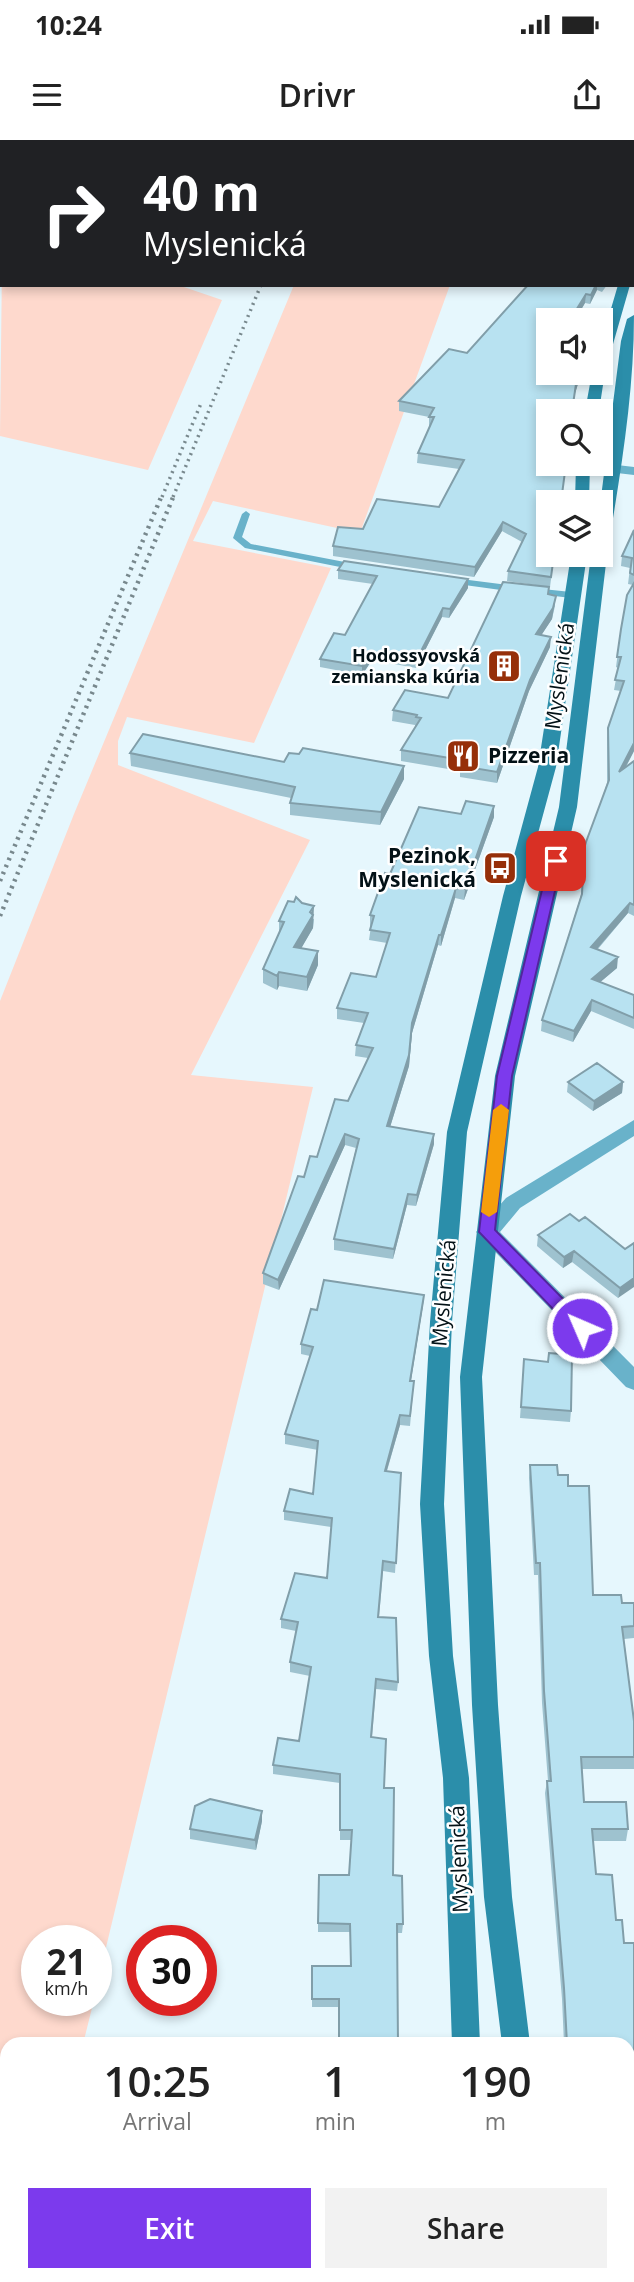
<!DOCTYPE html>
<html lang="en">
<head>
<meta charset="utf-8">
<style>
  body { margin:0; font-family:"Open Sans",sans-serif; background:#f2f2f2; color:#222; height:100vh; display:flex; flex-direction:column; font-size:26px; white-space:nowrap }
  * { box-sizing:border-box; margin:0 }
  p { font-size:23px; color:#767676 }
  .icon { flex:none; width:38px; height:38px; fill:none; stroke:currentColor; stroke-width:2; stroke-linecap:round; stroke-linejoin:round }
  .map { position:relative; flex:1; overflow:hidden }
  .details { position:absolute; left:0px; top:1897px; width:635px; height:245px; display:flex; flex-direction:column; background:#fff; border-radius:21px 21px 0 0; box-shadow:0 4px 10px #0003 }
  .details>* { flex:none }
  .hud { position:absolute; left:0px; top:0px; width:635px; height:147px; box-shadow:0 4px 10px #0003; background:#202124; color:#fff; overflow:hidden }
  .buttons { position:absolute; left:536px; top:168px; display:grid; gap:14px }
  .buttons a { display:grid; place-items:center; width:77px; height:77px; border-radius:0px; background:#fff; box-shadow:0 4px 10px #0003; font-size:35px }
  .speed { position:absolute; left:21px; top:1785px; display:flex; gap:14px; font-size:35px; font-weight:700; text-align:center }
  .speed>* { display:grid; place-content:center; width:91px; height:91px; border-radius:50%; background:#fff; box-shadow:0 4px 10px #0003; line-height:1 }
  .speed small { font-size:18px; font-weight:400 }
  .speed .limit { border:10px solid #d22; background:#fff; color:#111 }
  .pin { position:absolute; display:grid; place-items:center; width:60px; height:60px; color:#fff; margin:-30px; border-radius:14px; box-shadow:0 4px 10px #0006 }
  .me { position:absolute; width:77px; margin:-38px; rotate:315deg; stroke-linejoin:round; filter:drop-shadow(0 0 5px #0008) }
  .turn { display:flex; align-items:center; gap:24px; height:147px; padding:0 28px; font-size:32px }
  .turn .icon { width:91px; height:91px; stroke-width:2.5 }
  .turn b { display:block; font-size:49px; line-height:60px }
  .eta { display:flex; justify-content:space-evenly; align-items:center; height:119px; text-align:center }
  .eta b { font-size:42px; font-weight:600; line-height:49px }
  .cta { display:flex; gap:14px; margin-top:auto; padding:14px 28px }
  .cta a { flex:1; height:80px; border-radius:0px; background:#7c3aed; color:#fff; font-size:28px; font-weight:600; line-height:80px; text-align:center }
  .cta a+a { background:#f2f2f2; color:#222 }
  .status { display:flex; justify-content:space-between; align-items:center; height:49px; padding:0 35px; background:#fff; direction:ltr }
  .status svg { height:19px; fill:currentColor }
  header { display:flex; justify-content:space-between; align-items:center; height:91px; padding:0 28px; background:#fff; font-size:32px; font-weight:600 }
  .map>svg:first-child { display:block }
  .green { fill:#fed9cd }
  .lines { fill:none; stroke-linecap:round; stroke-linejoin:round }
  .lane { fill:#69b2ca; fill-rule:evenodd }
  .street { fill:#69b2ca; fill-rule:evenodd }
  .secondary { fill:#2b8eaa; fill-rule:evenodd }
  .rail-far1 { stroke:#78888d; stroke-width:3.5; stroke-dasharray:2 4.5; stroke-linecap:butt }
  .rail { stroke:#78888d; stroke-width:4.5; stroke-dasharray:2.5 5; stroke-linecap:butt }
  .secondary-bridge { stroke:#2b8eaa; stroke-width:13 }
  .wall { fill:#9ec2cf }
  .shaded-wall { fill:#819ea9 }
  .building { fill:#b8e2f1; stroke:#819ea9; stroke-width:2 }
  .route { fill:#7c3aed; stroke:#51269a; stroke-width:2 }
  .slow { fill:#f59e0b }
  .labels { text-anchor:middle; stroke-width:5; stroke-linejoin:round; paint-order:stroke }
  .far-poi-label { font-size:18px; font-weight:bold; fill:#031116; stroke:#fff; text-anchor:end }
  .street-label { font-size:21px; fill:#031116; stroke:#fff }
  .poi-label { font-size:21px; font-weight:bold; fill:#031116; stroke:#fff; text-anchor:start }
</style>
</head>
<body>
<div class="status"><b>10:24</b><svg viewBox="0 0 49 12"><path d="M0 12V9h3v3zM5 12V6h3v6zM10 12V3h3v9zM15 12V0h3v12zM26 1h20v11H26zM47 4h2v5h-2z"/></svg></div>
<header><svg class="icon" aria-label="menu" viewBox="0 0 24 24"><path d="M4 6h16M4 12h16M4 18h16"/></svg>Drivr<svg class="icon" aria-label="share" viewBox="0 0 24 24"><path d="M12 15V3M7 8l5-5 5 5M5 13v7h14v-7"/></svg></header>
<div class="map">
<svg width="634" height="2142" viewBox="0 0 634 2142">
  <rect width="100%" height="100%" fill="#e6f7fd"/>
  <path class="green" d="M2,124v21h176l44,15 -74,170 -148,-34z
    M294,145h156l-90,248 -147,-32 -20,40 138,27 -77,175 -127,-26 -9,24v24l192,75 -119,235 122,12 -217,902v-48h-59v59h57l-11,44h-76v231h257l-3,7h-261v-1281l74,-187z"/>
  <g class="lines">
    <path class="lane" d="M70,0h6l1,2h-6z
      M140,0l14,2h-14z
      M246,371l4,3 -8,23 9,7 104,20 4,3 -4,3 -110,-22 -12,-10 9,-24z
      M453,438l62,8 5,3 -5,3 -65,-9v-4z
      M533,448l38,4 5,3 -5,3 -41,-5v-4z"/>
    <path class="street" d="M360,0h12l2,2h-12z
      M600,323l34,4v8l-51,-6 -7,-4z
      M634,980v16l-114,72 -20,24 134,135v23l-8,-3 -150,-155 30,-34z
      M0,2059l7,1v30l-7,-1z
      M339,2135h68l3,7h-68z"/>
    <path class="secondary" d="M618,145h12l-25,87 -6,39h-14l7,-38h8v-27z
      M634,175c0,78 -13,156 -26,233l-4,4 3,3 -30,252 -62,269 -33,301 16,328 14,192 18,147h-28l-18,-147 -12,-192 -12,-328 35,-301 64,-269 32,-252h9v-50l21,-164 6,-22z
      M576,324h14l-1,38h-14z
      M571,415h16l-31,212 -35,129 -54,236 -15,190 -8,182 9,152 16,122 11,266h-28l-9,-266 -14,-122 -9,-152 10,-182 17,-190 56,-236 35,-129z
      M474,2135h51l-3,7h-46z"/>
    <path class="rail-far1" d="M162,357l40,-96
      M173,357l88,-212"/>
    <path class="rail" d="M0,741l162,-386
      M0,776l174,-421"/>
    <path class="secondary-bridge" d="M225,0l11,2"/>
  </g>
  <path class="wall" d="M528,145h79l-5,7 -5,-2 -7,14 -5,-1 -10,17h-27v53l31,8 -4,12 -25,194 -43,-6 1,-10 14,-29 -20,-11 -28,46 -141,-21v-10l30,-17 76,-22 20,-38 -42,-6 1,-10 12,-27h-1v-9l-30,-6v-10l68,-48z
    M634,390v221l-8,16 8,-6v155l-6,-3 -30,36 19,19 -17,14 34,13v34l-43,-18 -18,31 -32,-11 1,-11 39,-125 1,-10 -6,-2 1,-10 30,-90v-45l1,-10 13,-37 -7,-1 4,-22 -2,-1 5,-38 12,-44 -5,-1 2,-16 -9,-2 1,-10z
    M338,430l130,9v9l-19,30 -7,-1 -26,51 -44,-8 -10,15 -42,-8v-8l25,-24 28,-51 -35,-5z
    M549,454l6,12 -3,13 -11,16 9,12 -21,44 -32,92 -37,-6v-6l-59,-10v-11l14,-23v-2l-23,-4 1,-11 55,-12z
    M130,613l154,9 15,-8 105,12v13l-24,46 -90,-10v-12l1,-5 -160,-32z
    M494,666v11l-30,83 -9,-2 -14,48 -3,-1 -26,88 -3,33 -19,61 44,17 -18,62 -9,-1 -14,54 -59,-9v-11l22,-91 -11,-3 -66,145 -16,-6v-11l41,-96 13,-20 31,-56 20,-43 -13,-2 1,-11 8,-22 -27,-4v-11l39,-31 11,-34 -18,-3 2,-14h-1v-11l20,-41 71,-60z
    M314,779l-1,9 -12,20 17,17 -11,26 -28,-5 -2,4 -14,-7v-14l16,-36v-12z
    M568,942h55l-1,11 -29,18 -26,-19z
    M579,1081l46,28 9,-6 -16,55 -46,-36 -9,6 -26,-22 1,-11z
    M424,1155l-1,10 -12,76h3l-4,45 -10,-1 -13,46 14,2 -6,100 -12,-2 -4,46 19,65 -1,9 -21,-2 -4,48 12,51 9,87 10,49 -1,9h-5l-58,74h-27v-41h39l-1,-34h-32v-9l31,-48 3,-35h-12v-57l-67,-9v-9l26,-24 11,-65 -20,-4v-10l6,-31 -15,-3v-9l46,-41 4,-51 -47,-7v-9l29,-17 5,-44 -33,-6v-10l25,-78 -9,-2v-10l16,-34z
    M524,1219l47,52 -1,11 -50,-4z
    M530,1325l28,10 10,11 25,109 29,8h12v35l-10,1 10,82v48h-53l3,33 44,27 -2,12h-33l3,33 20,46 8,23h10v325h-6v-224h-64l-2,-45 -17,-206 2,-12h1l-6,-78 -4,-128h-4l-5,-97z
    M262,1671v10l-6,29 -66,-11v-10z"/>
  <path class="shaded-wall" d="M596,145h1v5l-7,14 1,-9z
    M586,154l-1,9 -10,17h-5z
    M580,233l-1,8 -4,12 1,-9z
    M503,382l-1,9 -28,46 1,-10z
    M468,439v9l-19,30 1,-9z
    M556,456l-4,23 -17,26 1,-11z
    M443,468l-1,9 -26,51 1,-9z
    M551,497l-1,10 -21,44 -32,92v-11l33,-92z
    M372,512v8l-10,15v-9z
    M634,603v8l-17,32 2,-11z
    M404,626v13l-24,46 1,-13z
    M494,666v11l-30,83 1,-11z
    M456,748l-1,10 -14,48v-11z
    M630,763l-2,10 -38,44 1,-10z
    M314,766l-1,22 -19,33v-14z
    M439,795l-1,10 -26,88 -3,33 -22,71v-11l25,-103z
    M318,811v14l-11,26v-14z
    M618,817l-1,11 -26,22 1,-11z
    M279,832v14l-2,4v-14z
    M592,860l-1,11 -18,31 1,-11z
    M623,942l-1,11 -29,18 1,-10z
    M345,994v11l-66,145 -1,-10z
    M434,994v10l-18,62 1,-11z
    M408,1054l-1,11 -14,54 1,-10z
    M574,1111l-2,11 -9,6 1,-11z
    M634,1138v9l-16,11 2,-10z
    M424,1155l-1,10 -14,86 1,-10z
    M400,1275v10l-16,55 1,-9z
    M262,1671v10l-6,29 -1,-10z"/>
  <path class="building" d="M528,145h68l-5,10 -5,-1 -16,26h-22v53h31l-3,11 -4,27h-24v53h18l-5,38h-13v53h6l-3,22 -43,-6 18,-37 -23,-12 -28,45 -142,-21 5,-19 25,2 14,-30 62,8 25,-47 -46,-7 16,-36h-5l5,-9 -35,-7 50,-52 18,4z
    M634,390v45l-4,-2 2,-15 -10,-2z
    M344,421l124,18 -18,30 -7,-1 -26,51 -45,-7 -10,14 -42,-7 14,-26 11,2 32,-59 -39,-6z
    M503,442l46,5 -1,7 8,2 -3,12 -17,26 15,3 -21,43 -33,92 -36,-6 1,-6 -61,-10 20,-32 -5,-1 1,-2 -24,-5 12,-20 43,8z
    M634,443v160l-15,29 15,-11v144l-4,-2 -39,44 27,10 -26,22 42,16v23l-42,-18 -18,31 -32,-11 40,-126 1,-20 -6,-1 9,-31 23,-62 -1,-52 16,-47 -9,-1 6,-23h-4l4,-28 6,-34z
    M143,594l141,28 5,-9 10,1 4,-6 101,18 -23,46 -91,-9 5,-16 -165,-34z
    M466,661l28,5 -29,83 -9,-1 -15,47h-2l-27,88 -3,32 -22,71 47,8 -17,61 -9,-1 -14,55 -60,-10 25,-100 -14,-5 -67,146 -15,-7 35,-97 6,1 6,-21 7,1 18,-58 13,2 25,-53 -17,-3 12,-32 -31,-5 14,-35 25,4 14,-44 -20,-3 4,-14 -4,-1 15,-42 5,1 29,-67 42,7z
    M296,757l6,6 12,3 -4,6 3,3 -19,32 24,4 -11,26 -28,-5 -2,4 -14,-7 21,-47 -5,-1 9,-20 6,1z
    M597,923l26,19 -29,19 -26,-19z
    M570,1074l9,7 6,-4 40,32 9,-6v35l-14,10 -46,-37 -10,6 -26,-22z
    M324,1140l100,15 -14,86h4l-4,35 -10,-1 -15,56 16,2 -5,90 -13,-2 -5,56 18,1 2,64 -22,-3 -5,58 15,2 -2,49h10l-1,87 9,1 1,48h-6l1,120h-59v-45h-27v-33h39l-1,-42 -32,-1 1,-48h30l3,-45h-12v-56l-67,-9 5,-27 21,3 12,-74 -21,-5 8,-40 -17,-3 14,-46 32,5 5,-60 -48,-7 6,-22 23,5 5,-53 -33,-7 28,-87 -12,-3 10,-35 6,1z
    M549,1213l23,2 -1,56 -50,-4 3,-48 24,3z
    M530,1325h27l1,10h10v11h21l4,109h28l1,8h12v23l-12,1 12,94v36h-53l3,45h42l2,27h-36l4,45 16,1 4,45h6l2,23h10v316l-6,-1v-214h-61l-3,-56 -17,-207h4l-7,-90 -4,-128h-4z
    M210,1659l52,12 -7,29 -65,-11 5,-23z"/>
  <path class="route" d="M556,717l6,4 -50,215 -17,154 93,94 2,4 -8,7 -6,-2 -97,-101 18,-156 52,-215z"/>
  <path class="slow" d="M501,964l8,6 -12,102 -8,5 -8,-5 12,-102z"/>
  <defs>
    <g id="building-square" transform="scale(1.75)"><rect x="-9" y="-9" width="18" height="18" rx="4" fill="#962f09" stroke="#fff"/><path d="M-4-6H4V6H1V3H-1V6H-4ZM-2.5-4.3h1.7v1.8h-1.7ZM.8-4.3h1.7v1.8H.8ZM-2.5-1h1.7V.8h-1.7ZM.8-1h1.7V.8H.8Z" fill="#fff"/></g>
    <g id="restaurant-square" transform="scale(1.75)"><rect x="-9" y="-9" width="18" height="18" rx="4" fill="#962f09" stroke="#fff"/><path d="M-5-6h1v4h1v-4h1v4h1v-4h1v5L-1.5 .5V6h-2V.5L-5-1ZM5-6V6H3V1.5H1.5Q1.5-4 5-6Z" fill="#fff"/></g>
    <g id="bus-square" transform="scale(1.75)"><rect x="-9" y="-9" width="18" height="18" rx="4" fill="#962f09" stroke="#fff"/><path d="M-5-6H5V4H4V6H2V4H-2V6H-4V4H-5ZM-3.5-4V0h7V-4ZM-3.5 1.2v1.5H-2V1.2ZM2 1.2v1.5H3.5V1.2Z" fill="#fff"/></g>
  </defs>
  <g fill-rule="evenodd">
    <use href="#building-square" x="504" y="526"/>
    <use href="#restaurant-square" x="463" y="616"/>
    <use href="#bus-square" x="500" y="728"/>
  </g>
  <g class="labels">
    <g class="far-poi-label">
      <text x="480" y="522">Hodossyovská<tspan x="480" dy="21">zemianska kúria</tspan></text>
    </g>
    <g class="street-label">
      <text transform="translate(560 536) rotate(-82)" y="7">Myslenická</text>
      <text transform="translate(444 1153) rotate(-85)" y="7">Myslenická</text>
      <text transform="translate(459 1719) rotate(-92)" y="7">Myslenická</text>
    </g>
    <g class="poi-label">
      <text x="488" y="623">Pizzeria</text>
      <text x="476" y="723" text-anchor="end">Pezinok,<tspan x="476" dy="24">Myslenická</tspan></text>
    </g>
  </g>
</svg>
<div class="buttons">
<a><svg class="icon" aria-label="sound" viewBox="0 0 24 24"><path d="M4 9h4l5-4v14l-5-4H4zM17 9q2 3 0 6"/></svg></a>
<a><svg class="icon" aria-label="search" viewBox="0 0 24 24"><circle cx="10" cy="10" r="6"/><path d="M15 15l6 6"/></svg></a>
<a><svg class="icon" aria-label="layers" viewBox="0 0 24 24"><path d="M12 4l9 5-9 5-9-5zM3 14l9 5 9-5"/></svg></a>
</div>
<div class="speed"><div>21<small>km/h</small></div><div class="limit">30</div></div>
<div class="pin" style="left:556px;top:721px;background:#d93025"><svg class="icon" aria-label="arrive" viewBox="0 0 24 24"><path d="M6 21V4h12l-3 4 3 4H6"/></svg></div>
<svg class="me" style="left:582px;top:1188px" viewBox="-20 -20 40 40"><circle r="17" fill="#7c3aed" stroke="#fff" stroke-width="3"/><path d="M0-11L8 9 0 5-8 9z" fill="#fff"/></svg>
<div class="hud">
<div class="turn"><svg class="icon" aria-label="right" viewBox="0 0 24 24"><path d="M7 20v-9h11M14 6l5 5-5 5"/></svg><div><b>40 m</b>Myslenická</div></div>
</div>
<section class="details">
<div class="eta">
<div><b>10:25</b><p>Arrival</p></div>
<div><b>1</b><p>min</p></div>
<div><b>190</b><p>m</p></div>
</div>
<div class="cta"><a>Exit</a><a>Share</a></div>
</section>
</div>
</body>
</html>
